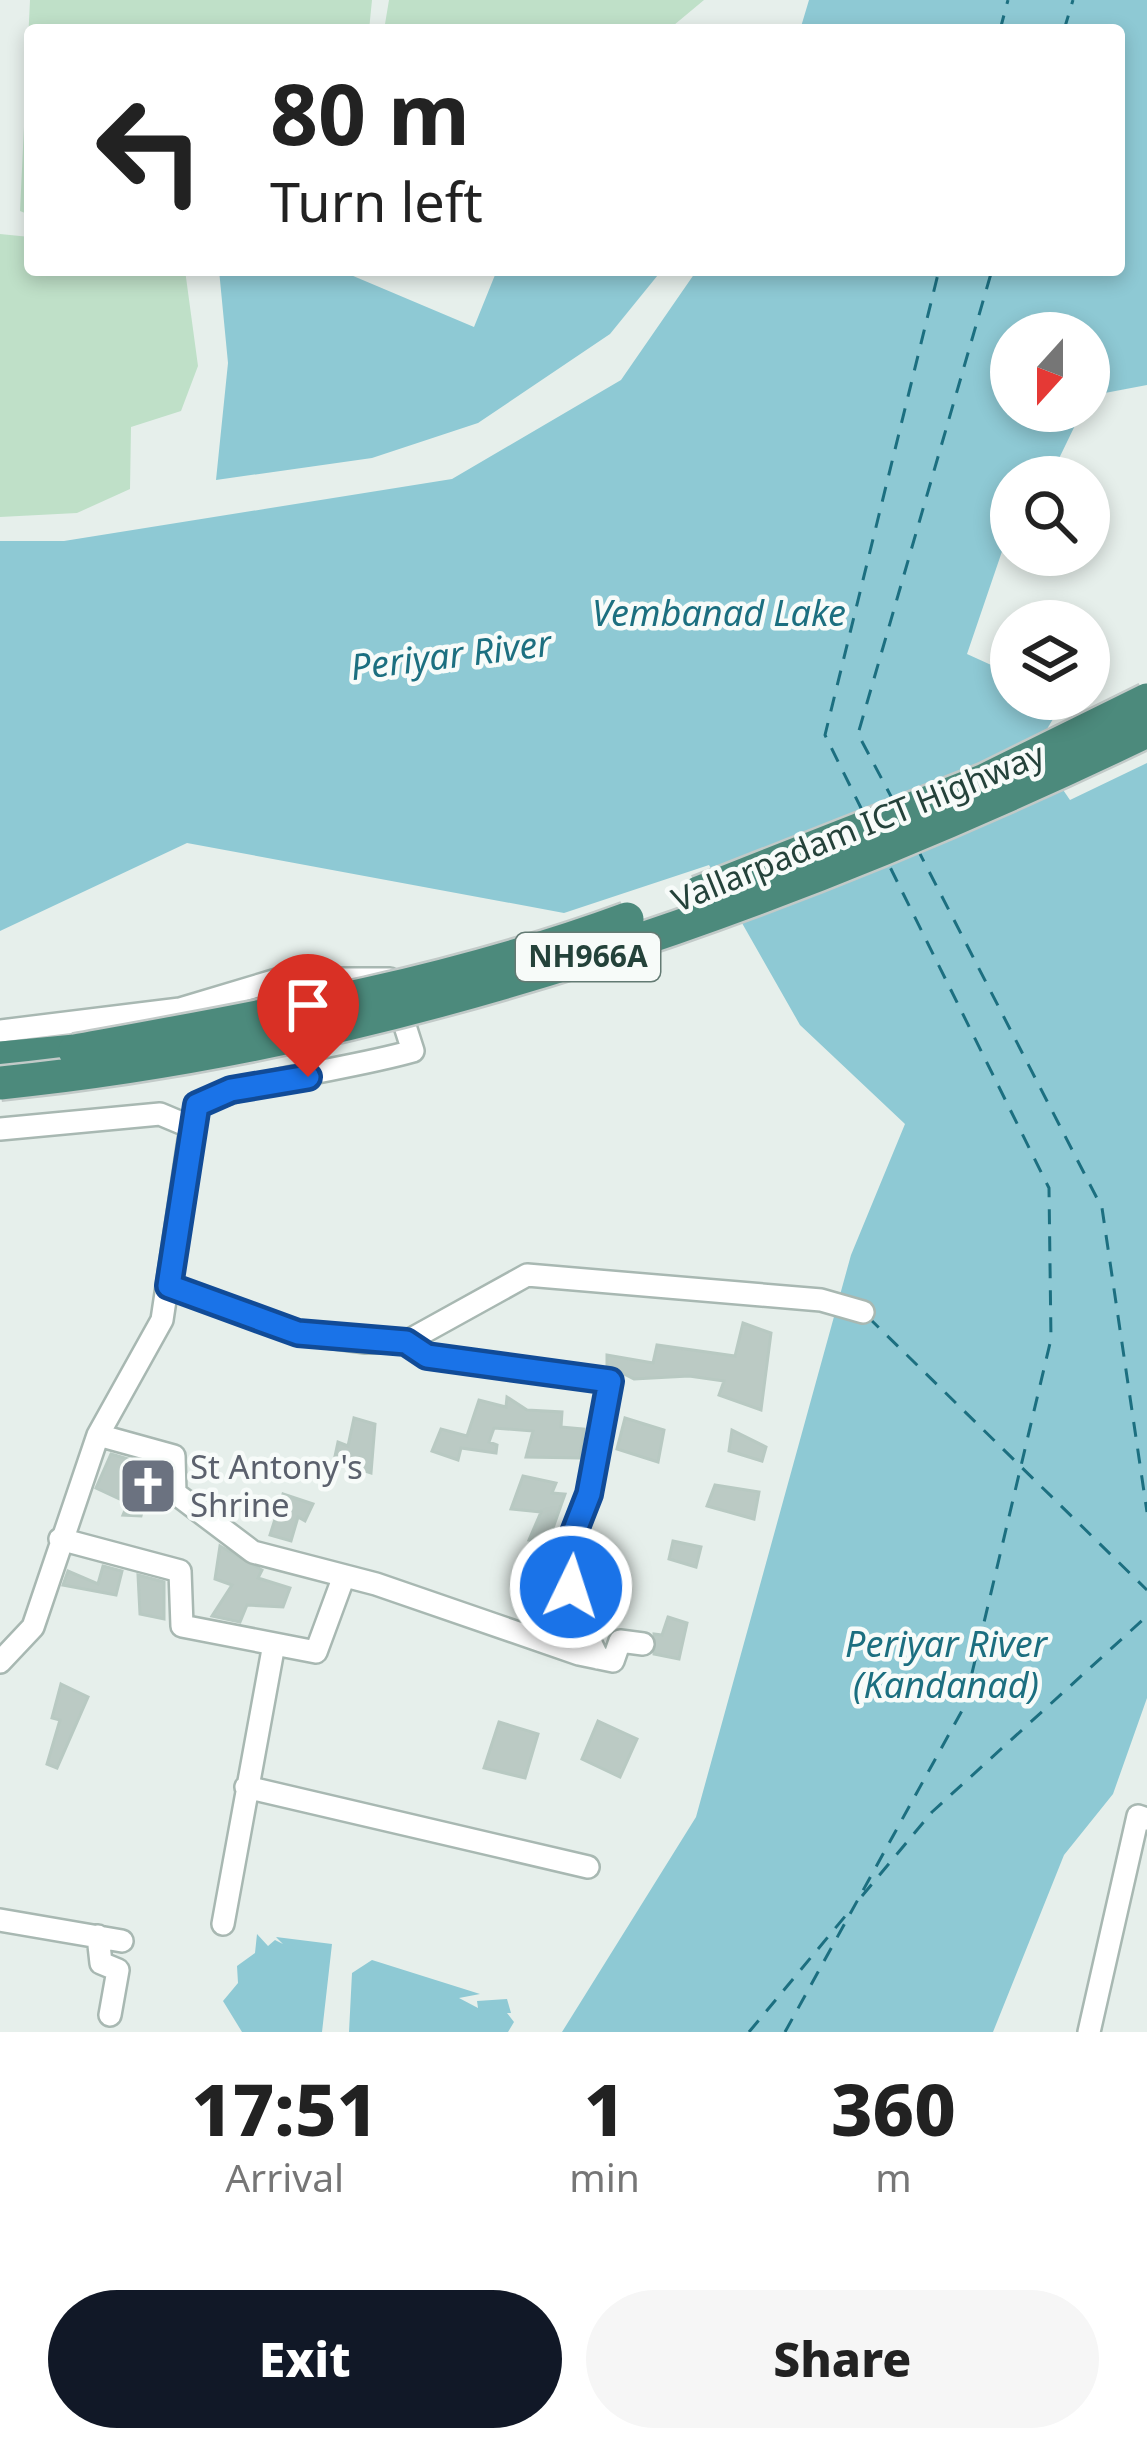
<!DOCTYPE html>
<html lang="en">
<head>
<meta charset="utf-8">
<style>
  body { margin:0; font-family:"Noto Sans",sans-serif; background:#f6f6f6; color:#222; height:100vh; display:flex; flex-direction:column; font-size:45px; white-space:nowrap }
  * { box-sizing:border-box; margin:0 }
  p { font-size:39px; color:#767676 }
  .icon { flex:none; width:66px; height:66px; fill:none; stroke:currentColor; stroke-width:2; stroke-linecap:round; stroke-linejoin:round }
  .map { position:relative; height:2032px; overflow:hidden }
  .panel { display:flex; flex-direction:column; background:#fff; flex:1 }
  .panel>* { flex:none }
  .hud { position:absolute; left:24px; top:24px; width:1101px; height:252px; border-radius:12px; box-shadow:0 6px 18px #0003; background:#fff; color:#222; overflow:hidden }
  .needle { width:78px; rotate:201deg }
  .controls { position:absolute; left:990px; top:312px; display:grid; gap:24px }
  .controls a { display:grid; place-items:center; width:120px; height:120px; border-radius:50%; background:#fff; box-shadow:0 6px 18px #0003; font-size:60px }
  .pin { position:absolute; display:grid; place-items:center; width:102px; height:102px; color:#fff; margin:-123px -51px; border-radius:50% 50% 50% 0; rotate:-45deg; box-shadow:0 0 12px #0007 }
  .pin .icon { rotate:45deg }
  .me { position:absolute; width:132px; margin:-66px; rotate:4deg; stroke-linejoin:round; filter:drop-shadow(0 0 9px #0008) }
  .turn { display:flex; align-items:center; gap:42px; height:252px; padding:0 48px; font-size:54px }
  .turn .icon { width:156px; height:156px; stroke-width:2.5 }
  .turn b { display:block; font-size:84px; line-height:102px }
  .eta { display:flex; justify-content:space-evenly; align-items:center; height:204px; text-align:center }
  .eta b { font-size:72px; font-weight:800; line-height:84px }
  .cta { display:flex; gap:24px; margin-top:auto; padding:24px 48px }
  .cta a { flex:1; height:138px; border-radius:72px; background:#111827; color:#fff; font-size:48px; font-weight:800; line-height:138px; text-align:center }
  .cta a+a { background:#f6f6f6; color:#222 }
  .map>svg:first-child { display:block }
  .green { fill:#bfe0c8 }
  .water { fill:#8ec9d4 }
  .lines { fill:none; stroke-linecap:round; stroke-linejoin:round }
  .ferry { stroke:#1c6f80; stroke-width:3; stroke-dasharray:15 12; stroke-linecap:butt }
  .building { fill:#bbcac4; stroke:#b8c9c2; stroke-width:3 }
  .minor-casing { stroke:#a8b8b2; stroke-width:26 }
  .trunk-casing { stroke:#c2cac8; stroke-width:38 }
  .minor { stroke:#fff; stroke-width:21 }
  .trunk { stroke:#4c8a7c; stroke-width:33 }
  .trunk-bridge-casing { stroke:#c2cac8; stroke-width:38; stroke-linecap:butt }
  .trunk-bridge { stroke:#4c8a7c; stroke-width:33 }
  .route-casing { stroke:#114b97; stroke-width:30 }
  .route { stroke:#1a73e8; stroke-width:21 }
  .labels { text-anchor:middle; stroke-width:9; stroke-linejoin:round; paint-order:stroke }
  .shield { fill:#f7fbf9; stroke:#637a73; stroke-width:3 }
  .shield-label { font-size:30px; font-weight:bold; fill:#24423a }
  .street-label { font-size:33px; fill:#24423a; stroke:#f7fbf9 }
  .worship-label { font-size:33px; fill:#5b616d; stroke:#f7fbf9; text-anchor:start }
  .water-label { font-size:36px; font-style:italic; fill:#1c6f80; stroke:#f7fbf9 }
</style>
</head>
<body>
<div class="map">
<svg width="1147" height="2032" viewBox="0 0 1147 2032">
  <rect width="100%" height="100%" fill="#e6efeb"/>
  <path class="green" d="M30,0h342l-3,30h-339v185l-10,-4z
    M389,0h315l-36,30h-284z
    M0,234l30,3v33h155l13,96 -17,45 -50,16 -1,62 -53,24 -77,4z"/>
  <path class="water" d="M809,0h338v385l-58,11v-63h-78v78h71l-32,66h-39v48l-44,129 44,20v25h54l-30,50 35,51 77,-37v935l-34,96 -49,61 -71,177h-431l134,-215 155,-562 54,-131 -105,-99 -91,-160 -145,48 -377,-70 -187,88v-390h64l388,-62 169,-99 76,-110h422v-240h-319z
    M219,270h120l135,57 23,-57h165l-52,64 -132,89 -106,35 -156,22 12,-117z
    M257,1934l11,12 7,-6 8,4 -7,-7 56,7 -10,88h-80l-19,-31 15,-18 -1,-17 18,-13z
    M372,1960l108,34 -21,4 19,10 -1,-7 30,-2 4,14h-4l7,9 -6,10h-159l3,-59z"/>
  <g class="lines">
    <path class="ferry" d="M1000,30l8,-30
      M1064,30l9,-30
      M894,802l-36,-68 134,-464
      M862,810l-37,-75 114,-465
      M917,848l185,360 45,304
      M868,1317l279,273
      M862,1896l70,-84 215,-196
      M749,2032l103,-124
      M785,2032l179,-325 87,-368 -2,-151 -162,-327"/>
  </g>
  <path class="building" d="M743,1323l28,10 -10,77 -42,-15 5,-14 -35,-5 -55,3 -27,-14v-10l46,8 4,-18 78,11z
    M507,1397l20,13 35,2 -1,15 23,2 -4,29 -54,-1 7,-26 -39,-3 -5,14 8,3 -1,8 -35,-5 -3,12 -26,-9 9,-22 26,7 12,-36 27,7z
    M354,1418l21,6 -4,49 -37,-12 4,-19 10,4z
    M625,1418l39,12 -6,32 -41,-13z
    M732,1430l34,17 -4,14 -33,-10z
    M111,1454l48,14 -8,39 -7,-3 -3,12 -18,-1 5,-12 -32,-15z
    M523,1476l33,7 -4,10 13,1 -17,48 -19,-2 12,-28 -30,-3z
    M715,1485l44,7 -5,27 -47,-13z
    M283,1494l30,10 -8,17 -7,-4 -7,24 -21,-6z
    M673,1541l28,6 -5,20 -27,-8z
    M220,1546l42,24 -4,8 32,10 -7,19 -36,-2 -7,17 -28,-6 20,-31 -17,-6z
    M103,1566l19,5 -6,24 -53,-10 5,-14 30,13z
    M138,1575l26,7v37l-24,-5z
    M668,1617l19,6 -8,36 -25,-5v-20l8,1z
    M61,1684l27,13 -31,71 -10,-4 13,-44 -8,-2z
    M598,1721l39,18 -17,38 -38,-18z
    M499,1722l39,12 -13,44 -41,-10z"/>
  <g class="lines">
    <g class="minor-casing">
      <path id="minor" d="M0,1031l180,-22 100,-30h110l23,72c-71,20 -148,25 -216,54l-6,22
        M0,1129l160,-15 31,13 -29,193 -64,115 -65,192 -33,35
        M169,1286l129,47 68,9h40l121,-67 294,25 42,12
        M406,1342l21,14 183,25 -21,113 -25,64 14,58 20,42
        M98,1435l76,21 1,37 78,59 123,32 203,70 34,7 7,-20 23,3
        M60,1539l120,32 2,55 134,26 28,-76
        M246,1787l342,80
        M0,1920l122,21
        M223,1924l51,-280
        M98,1936l3,27 17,7 -8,45
        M1089,2032l49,-216 9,3"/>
    </g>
    <g class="trunk-casing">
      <path id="trunk" d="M0,1058l75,-7"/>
    </g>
    <use href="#minor" class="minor"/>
    <use href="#trunk" class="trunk"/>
    <g class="trunk-bridge-casing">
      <path id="trunk-bridge" d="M698,893l287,-113 162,-80
        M75,1051c187,-34 373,-66 552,-132
        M0,1083c399,-40 787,-179 1147,-352"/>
    </g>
    <use href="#trunk-bridge" class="trunk-bridge"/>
  </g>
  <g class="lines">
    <g class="route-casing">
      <path id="route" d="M308,1077l-77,13 -34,15 -28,181 129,47 108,9 21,14 183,25 -21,113 -25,64 7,29"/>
    </g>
    <use href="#route" class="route"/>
  </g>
  <defs>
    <g id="church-square" transform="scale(3)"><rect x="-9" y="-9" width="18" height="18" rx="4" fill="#6b7280" stroke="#f7fbf9"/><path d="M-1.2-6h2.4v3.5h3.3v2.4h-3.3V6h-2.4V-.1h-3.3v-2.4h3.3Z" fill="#fff"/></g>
  </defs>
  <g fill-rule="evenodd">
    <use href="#church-square" x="148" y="1486"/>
  </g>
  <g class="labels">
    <rect class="shield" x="516" y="933" width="144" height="48" rx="9"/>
    <g class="shield-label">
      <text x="588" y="967">NH966A</text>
    </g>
    <g class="street-label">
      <text transform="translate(858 827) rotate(-22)" y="12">Vallarpadam ICT Highway</text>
    </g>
    <g class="worship-label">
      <text x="190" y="1479">St Antony's<tspan x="190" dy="38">Shrine</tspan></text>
    </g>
    <g class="water-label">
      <text x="719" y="626">Vembanad Lake</text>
      <text transform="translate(451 655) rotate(-7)" y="13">Periyar River</text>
      <text x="946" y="1657">Periyar River<tspan x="946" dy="41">(Kandanad)</tspan></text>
    </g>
  </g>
</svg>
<div class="controls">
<a><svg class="needle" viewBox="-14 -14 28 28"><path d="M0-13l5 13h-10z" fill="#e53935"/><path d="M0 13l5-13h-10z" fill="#767676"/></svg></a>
<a><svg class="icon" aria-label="search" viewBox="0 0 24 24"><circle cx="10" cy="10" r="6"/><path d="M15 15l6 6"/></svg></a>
<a><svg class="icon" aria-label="layers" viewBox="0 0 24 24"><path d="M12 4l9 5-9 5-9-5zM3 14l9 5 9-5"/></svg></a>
</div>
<div class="pin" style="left:308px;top:1077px;background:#d93025"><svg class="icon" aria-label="arrive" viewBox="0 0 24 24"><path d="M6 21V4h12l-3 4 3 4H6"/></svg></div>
<svg class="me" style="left:571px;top:1587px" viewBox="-20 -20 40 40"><circle r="17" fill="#1a73e8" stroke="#fff" stroke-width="3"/><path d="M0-11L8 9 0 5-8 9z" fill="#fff"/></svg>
<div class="hud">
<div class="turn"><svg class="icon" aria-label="left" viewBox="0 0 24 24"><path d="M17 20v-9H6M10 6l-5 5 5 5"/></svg><div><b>80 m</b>Turn left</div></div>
</div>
</div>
<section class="panel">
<div class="eta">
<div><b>17:51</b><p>Arrival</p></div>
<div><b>1</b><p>min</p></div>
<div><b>360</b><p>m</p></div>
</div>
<div class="cta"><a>Exit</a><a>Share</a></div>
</section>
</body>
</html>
